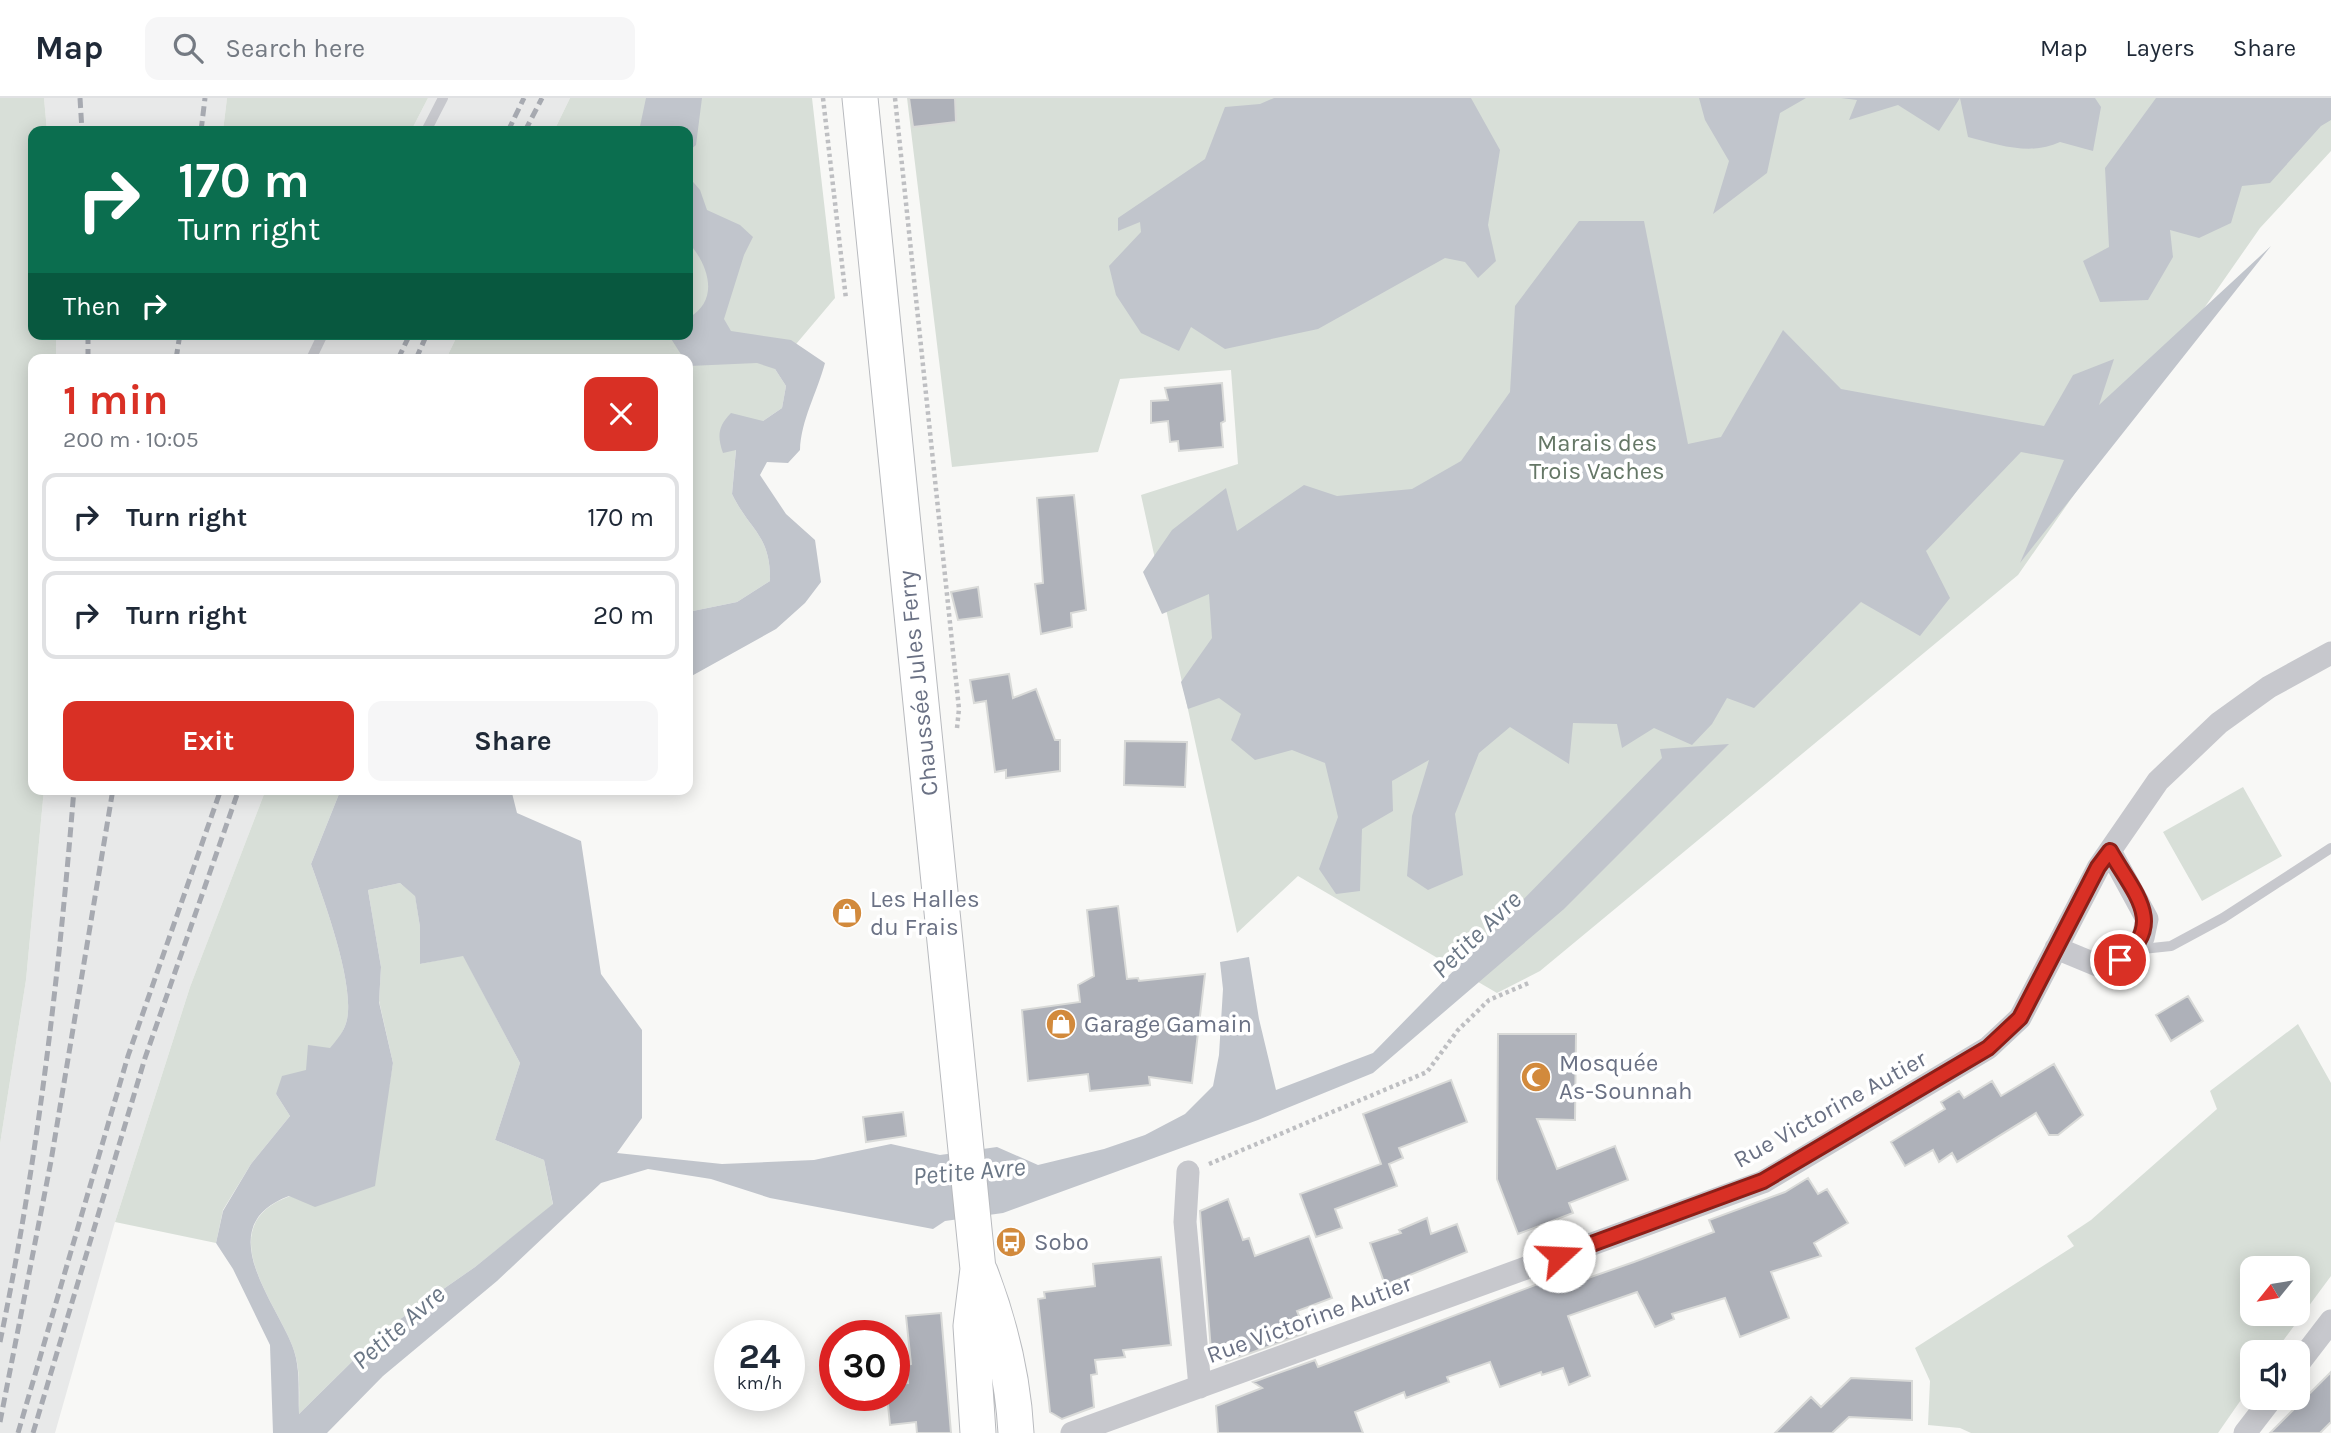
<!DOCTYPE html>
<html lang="en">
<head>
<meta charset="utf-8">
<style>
  body { margin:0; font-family:Karla,sans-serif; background:#f6f6f7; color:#1f2937; height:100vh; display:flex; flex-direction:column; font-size:26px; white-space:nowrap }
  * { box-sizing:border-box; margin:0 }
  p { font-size:23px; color:#747a83 }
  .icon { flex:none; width:38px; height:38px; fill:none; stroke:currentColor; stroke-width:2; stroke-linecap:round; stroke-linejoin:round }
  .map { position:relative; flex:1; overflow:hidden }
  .details { position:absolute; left:28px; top:256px; width:665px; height:441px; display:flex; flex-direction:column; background:#fff; border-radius:14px; box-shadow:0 4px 18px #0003 }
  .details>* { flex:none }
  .hud { position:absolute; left:28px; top:28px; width:665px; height:214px; border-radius:14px; box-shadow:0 4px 18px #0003; background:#0b6e4f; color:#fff; overflow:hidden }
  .needle { width:46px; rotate:240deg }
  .tools { position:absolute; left:2240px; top:1158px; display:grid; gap:14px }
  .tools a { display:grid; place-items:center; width:70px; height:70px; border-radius:14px; background:#fff; box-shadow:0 4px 18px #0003; font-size:35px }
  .speed { position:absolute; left:714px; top:1222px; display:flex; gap:14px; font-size:35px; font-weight:700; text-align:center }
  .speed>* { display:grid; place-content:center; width:91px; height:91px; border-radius:50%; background:#fff; box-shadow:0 4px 18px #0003; line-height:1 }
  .speed small { font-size:18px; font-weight:400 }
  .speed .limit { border:10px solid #d22; background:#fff; color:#111 }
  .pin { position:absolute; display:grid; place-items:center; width:60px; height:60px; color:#fff; margin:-30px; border:4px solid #fff; border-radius:50%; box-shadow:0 2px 7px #0007 }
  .me { position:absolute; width:77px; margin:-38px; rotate:70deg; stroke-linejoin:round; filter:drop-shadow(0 0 5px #0008) }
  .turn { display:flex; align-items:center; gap:24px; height:147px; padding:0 35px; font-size:32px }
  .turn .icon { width:91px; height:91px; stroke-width:2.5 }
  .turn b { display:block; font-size:49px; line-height:60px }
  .then { display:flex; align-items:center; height:66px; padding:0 35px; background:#0003; gap:14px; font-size:26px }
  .round { display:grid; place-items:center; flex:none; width:74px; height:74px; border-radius:14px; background:#f6f6f7 }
  .summary { display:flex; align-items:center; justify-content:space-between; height:119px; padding:0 35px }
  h1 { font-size:42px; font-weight:700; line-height:52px; color:#d93025 }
  .action { display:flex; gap:14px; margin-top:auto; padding:14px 35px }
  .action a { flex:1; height:80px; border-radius:14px; background:#d93025; color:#fff; font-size:28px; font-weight:700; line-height:80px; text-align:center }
  .action a+a { background:#f6f6f7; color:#1f2937 }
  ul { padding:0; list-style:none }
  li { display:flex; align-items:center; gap:21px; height:88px; margin:0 14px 10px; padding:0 21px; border:4px solid #e0e1e3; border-radius:14px }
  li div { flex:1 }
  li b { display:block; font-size:26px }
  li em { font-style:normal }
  header { display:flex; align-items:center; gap:42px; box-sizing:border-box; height:98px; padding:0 35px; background:#fff; border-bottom:2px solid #e0e1e3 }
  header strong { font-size:33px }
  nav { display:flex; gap:38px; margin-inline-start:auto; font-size:24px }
  .search { width:490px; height:63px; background:#f6f6f7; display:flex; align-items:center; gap:18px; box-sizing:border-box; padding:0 24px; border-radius:14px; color:#747a83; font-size:26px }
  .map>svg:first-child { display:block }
  .built { fill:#e8e9e9 }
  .green { fill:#d8dfd8; fill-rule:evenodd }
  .water { fill:#c1c5cc; fill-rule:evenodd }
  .building { fill:#aeb1b9; stroke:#d9dad8; stroke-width:2 }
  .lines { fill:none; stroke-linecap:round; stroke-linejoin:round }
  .primary-casing { stroke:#b8babe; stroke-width:37 }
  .path { stroke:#bebfc2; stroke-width:4.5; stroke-dasharray:3.5 3.5; stroke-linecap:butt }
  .lane { stroke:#c7c8cd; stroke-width:10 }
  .street { stroke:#c7c8cd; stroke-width:23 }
  .primary { stroke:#fff; stroke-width:35 }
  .rail { stroke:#a7aab1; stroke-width:5; stroke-dasharray:10 5; stroke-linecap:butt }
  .route-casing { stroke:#8d1f18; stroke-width:18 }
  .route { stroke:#d93025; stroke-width:12 }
  .labels { text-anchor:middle; stroke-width:7; stroke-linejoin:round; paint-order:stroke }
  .park-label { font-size:24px; fill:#657766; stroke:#fff }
  .street-label { font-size:24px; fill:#6a7184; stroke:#fff }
  .poi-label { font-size:24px; fill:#6a7184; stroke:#fff; text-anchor:start }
  .water-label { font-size:26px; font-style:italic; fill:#6b7786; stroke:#fff }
</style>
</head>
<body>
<header>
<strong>Map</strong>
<div class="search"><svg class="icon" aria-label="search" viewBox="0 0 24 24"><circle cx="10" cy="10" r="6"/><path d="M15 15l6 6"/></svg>Search here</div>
<nav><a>Map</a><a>Layers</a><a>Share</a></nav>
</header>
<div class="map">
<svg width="2331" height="1335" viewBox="0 0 2331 1335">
  <rect width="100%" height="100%" fill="#f8f8f6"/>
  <path class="built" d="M44,0h183l-4,33h-176z
    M428,0h142l-16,33h-143z
    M56,236h402l-12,25h-390z
    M44,691h222l-76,198 -75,235 -60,211h-55v-289l26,-164z"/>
  <path class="green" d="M0,0h44l3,33h-14v203h23v25h-23v430h11l-18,191 -26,164z
    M227,0h201l-17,33h-188z
    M570,0h242l23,200 -60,71 11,17 -4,22 -19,13 -27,28 -4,45c18,37 39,41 38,87l-33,21 -49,10v-253h-242l12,-25h230v-203h-134z
    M907,0h1424v53l-71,77 -242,347 -478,396 -43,22 -199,-117 -61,57 -96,-438 97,-31 -7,-94 -111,9 -22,73 -146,15z
    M2243,689l39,69 -80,45 -39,-69z
    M266,691h75l-30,75c12,34 48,129 34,162 -11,29 -45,50 -69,68l14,22 -39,48 -28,46 -7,33 -101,-21 75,-235z
    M400,785l15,12 5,32v37l43,-9 57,108 -25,77 49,20 9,45 -78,62 -92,64 -84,83c0,-23 2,-47 -7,-69 -19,-47 -81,-120 -2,-149l25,10 69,-90 9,-53 -14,-62 2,-34 -13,-77z
    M2298,926l33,59v193l-57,77h-22v31l-34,49h-247l-11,-5 -32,-3 2,-44 -15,-33 159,-102 -7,-10 24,-16 126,-111 -7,-18zM2252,1171h46v45h-46z"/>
  <path class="water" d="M646,0h56l-6,47 -8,7v-21h-49z
    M1274,0h197l29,52 -12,75 8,36 -18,17 -13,-16 -20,-4 -127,71 -93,20 -34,-22 -12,24 -38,-18 -25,-38 -7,-29 32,-34 -1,-10 -22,9v-13l87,-59 20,-52 35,-3z
    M1699,0h107l-26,15 -13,60 -54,41 16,-53 -24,-41z
    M1841,0h254l6,9 -8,44 -33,-9c-29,14 -61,3 -92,-5l-8,-39 -21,33 -41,-26 -49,15 8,-20z
    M2156,0h175v22l-10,6 -51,57 -28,3 -11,37 -32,15 -29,-8 3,27 -25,43 -48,2 -17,-41 26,-14 -4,-79z
    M688,78l12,14 7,20 33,15 13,12 -9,18 -20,64 7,12 60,9 34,23c-8,30 -24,57 -25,87l-12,13 -21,-1 -7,13 26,39 29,26 6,42 -16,21 -29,26 -88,49v-66l49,-10 33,-21c1,-46 -20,-50 -38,-87l4,-44 -13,3c-6,-17 -5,-27 8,-40l32,8 19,-13 4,-22 -11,-17 -18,-6 -68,3 -1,-7h-4l-16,-25h20v-16c33,-18 20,-54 0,-76z
    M1579,123h65l44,223 33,-7 62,-107 58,59 203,37 29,-51 41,-16 -15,46 172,-159 -251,317 44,-103 -43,-8 -95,99 24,47 -30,38 -59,-34 -107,106 -27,-10 -15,26 -20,21 -38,-17 -32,20 -5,-24 -44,-1 -4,41 -59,-37 -31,26 -24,61 8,61 -35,15 -21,-14 5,-60 17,-56 -37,21 1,30 -31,18 -2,62 -24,3 -17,-25 19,-52 -13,-54 -33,-13 -37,10 -24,-20 10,-26 -22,-16 -31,11 -7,-27 31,-44 -3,-44 -47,20 -19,-42 29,-42 54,-42 11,43 67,-46 33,11 75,-7 49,-28 49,-69 5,-86z
    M1729,646l-165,165 -191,164 -115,47 -255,93 -58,8 -12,8 -163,-31 -59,-19 -63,-10 -47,14 -104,98 -114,95 -56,57h-54l-3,-88 -37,-76 -17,-26 7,-32 28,-47 39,-48 -14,-22 6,-18 24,-6 2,-25 22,3c5,-6 12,-14 15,-22 14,-33 -22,-128 -34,-162l30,-75h170l6,24 64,28 20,133 41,56v88l-25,35 105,11 92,-4 77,-16 49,11 57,-8 41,18 66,-16 41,-14 40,-21 28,-28 6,-31 4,-66 -3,-27 29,-5 10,62 17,71 97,-37 289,-295 -2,-9zM400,785l15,13 5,31v37l43,-8 57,107 -25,77 49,20 9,44 -78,63 -92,64 -84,83c-1,-23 2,-47 -7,-69 -19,-47 -81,-120 -3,-149l26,11 60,-21 18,-123 -14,-61 2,-35 -13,-77z"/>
  <path class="building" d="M909,0h46l1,24 -43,5z
    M1222,285l3,38 -4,2 2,24 -44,4 -1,-10 -8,1 -2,-21 -17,2v-22l17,-1 -3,-12z
    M1074,397l12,115 -15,3 1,14 -31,7 -6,-50 8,-1 -6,-85z
    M978,489l4,30 -24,3 -7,-28z
    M1009,576l4,24 23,-9 19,51h5v31l-54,7v-8l-11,2 -9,-71 -12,2 -4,-23z
    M1125,643l62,1 -2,45 -61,-2z
    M1118,808l9,73 11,-1 1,3 66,-7 -13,109 -43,-6 1,8 -60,6 -2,-17 -60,7 -6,-71 58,-8 -2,-17 16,-9 -7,-66z
    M2188,898l15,25 -32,20 -15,-26z
    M1498,936h78l-1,86 -38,-1 20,50 58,-23 13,34 -59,23 4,10 -55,21 -21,-55z
    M2054,966l29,51 -25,20h-9l-13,-22 -79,49 -5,-9 -13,9 -6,-12 -28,16 -14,-24 54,-33 -4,-7 18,-11 5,7 28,-17 9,15z
    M1451,982l16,42 -68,26 4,10 -14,6 8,22 -62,23 7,19 -26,9 -16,-43 81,-30 -18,-50z
    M903,1014l3,24 -40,6 -3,-25z
    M1808,1080l10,16 9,-5 21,34 -34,20 7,13 -50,16 18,46 -49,19 -15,-39 -53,16 2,5 -19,8 -18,-35 -69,24 22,60 -21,9 -6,-17 -21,7 -1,-3 -41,15 -10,-25 -43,15 2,5 -43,16 -2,-6 -49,20 8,21h-145l-2,-27 46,-18 -9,-6 62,-22 3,7 249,-94 4,11 63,-22 80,-30 -5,-12 76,-28z
    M1228,1101l15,41 6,-2 6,18 54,-20 23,62 -35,13 9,22 -80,29 -15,-11 -11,-140z
    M1427,1120l4,16 26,-10 10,28 -82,33 -15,-42 31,-10 -2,-3z
    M1161,1159l10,88 -48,5 2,7 -30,3 2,14 -6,1 3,32 -32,12 -12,-7 -12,-113 7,-1 -1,-6 51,-6 -2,-22z
    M941,1215l10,120h-34l-1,-11 -26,3 -3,-30h7v-11l14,-1 -1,-18 4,-1 -5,-48z
    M2331,1274v50l-11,11h-50z
    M1851,1280l61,3v39l-63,-3 -17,16h-57l36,-36 10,10z"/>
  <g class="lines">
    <g class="primary-casing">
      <path id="primary" d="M860,0l118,1171 -7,57 7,107
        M980,1174c20,52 33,105 36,161"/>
    </g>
    <path class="path" d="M823,0l23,201
      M895,0l64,611 -2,19
      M1209,1066l218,-92 31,-42 31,-30 42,-18"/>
    <path class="lane" d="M426,33l17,-33
      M311,261l12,-25
      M2133,852l38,-4 52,-28 108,-70"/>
    <path class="street" d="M2056,850l41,17 23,-5 23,-22 4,-19 -37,-68
      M1188,1074l-3,50 15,165
      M2298,1266l33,-43
      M1072,1335l691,-251 225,-134 32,-30 78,-150 60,-87 61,-58 50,-36 62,-34
      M2245,1335l27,-35"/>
    <use href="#primary" class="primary"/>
    <path class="rail" d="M80,0l2,33
      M201,33l4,-33
      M508,33l16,-33
      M525,33l17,-33
      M88,236v25
      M176,261l4,-25
      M398,261l12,-25
      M416,261l11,-25
      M0,1244c38,-183 59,-367 74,-553
      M0,1324l51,-261 62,-372
      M18,1335l110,-377 93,-267
      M33,1335l112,-375 94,-269"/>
  </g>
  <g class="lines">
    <g class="route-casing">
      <path id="route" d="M1559,1158l204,-75 225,-133 32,-30 78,-151 12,-16c23,41 58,73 10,109"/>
    </g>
    <use href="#route" class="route"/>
  </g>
  <defs>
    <g id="shop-disc" transform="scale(1.575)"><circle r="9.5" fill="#d28a3c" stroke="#fff"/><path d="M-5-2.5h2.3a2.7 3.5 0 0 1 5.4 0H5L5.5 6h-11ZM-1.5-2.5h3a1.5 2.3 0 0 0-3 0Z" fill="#fff"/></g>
    <g id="mosque-disc" transform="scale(1.575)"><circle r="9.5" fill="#d28a3c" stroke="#fff"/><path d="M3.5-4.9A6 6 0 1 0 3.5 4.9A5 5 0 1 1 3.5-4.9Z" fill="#fff"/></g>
    <g id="bus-disc" transform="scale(1.575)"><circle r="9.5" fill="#d28a3c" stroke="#fff"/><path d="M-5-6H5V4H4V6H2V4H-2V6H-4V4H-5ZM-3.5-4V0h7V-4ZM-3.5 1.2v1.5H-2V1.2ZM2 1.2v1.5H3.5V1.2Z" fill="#fff"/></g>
  </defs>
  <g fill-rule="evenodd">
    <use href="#shop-disc" x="847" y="815"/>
    <use href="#shop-disc" x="1061" y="926"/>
    <use href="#mosque-disc" x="1536" y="979"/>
    <use href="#bus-disc" x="1011" y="1144"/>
  </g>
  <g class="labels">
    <g class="park-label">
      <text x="1597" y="353">Marais des<tspan x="1597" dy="28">Trois Vaches</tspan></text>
    </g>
    <g class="street-label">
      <text transform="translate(918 585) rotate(-96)" y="8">Chaussée Jules Ferry</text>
      <text transform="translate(1830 1011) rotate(-29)" y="8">Rue Victorine Autier</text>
      <text transform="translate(1309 1221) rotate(-20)" y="8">Rue Victorine Autier</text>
    </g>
    <g class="poi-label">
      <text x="870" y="809">Les Halles<tspan x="870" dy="28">du Frais</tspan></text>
      <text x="1084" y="934">Garage Gamain</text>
      <text x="1559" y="973">Mosquée<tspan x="1559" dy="28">As-Sounnah</tspan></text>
      <text x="1034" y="1152">Sobo</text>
    </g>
    <g class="water-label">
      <text transform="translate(1476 836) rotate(-44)" y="9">Petite Avre</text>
      <text transform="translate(969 1073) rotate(-5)" y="9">Petite Avre</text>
      <text transform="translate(398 1229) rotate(-41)" y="9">Petite Avre</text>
    </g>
  </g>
</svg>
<div class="tools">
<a><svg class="needle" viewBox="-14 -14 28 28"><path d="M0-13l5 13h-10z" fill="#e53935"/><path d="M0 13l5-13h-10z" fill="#747a83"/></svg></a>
<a><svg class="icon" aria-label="sound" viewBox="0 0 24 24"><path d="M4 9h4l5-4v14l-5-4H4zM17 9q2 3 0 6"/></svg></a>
</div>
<div class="speed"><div>24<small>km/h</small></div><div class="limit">30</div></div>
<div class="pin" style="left:2120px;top:862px;background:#d93025"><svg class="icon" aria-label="arrive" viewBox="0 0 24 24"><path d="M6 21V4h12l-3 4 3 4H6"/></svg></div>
<svg class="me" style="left:1559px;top:1158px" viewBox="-20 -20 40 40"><circle r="19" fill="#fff"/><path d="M0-13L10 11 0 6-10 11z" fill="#d93025"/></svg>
<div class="hud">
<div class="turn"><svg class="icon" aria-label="right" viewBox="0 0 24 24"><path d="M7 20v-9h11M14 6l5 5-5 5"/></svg><div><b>170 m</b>Turn right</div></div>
<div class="then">Then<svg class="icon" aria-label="right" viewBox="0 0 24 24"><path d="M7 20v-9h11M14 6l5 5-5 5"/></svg></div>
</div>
<section class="details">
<div class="summary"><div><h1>1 min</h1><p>200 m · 10:05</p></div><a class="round" style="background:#d93025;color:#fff"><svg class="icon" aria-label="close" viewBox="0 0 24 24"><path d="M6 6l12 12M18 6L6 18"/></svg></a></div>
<ul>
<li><svg class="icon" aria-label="right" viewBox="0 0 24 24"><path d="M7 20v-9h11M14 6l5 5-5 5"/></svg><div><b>Turn right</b></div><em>170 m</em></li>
<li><svg class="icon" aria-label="right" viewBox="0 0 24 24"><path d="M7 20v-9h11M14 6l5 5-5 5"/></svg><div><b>Turn right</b></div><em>20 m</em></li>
</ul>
<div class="action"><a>Exit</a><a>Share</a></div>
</section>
</div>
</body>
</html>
